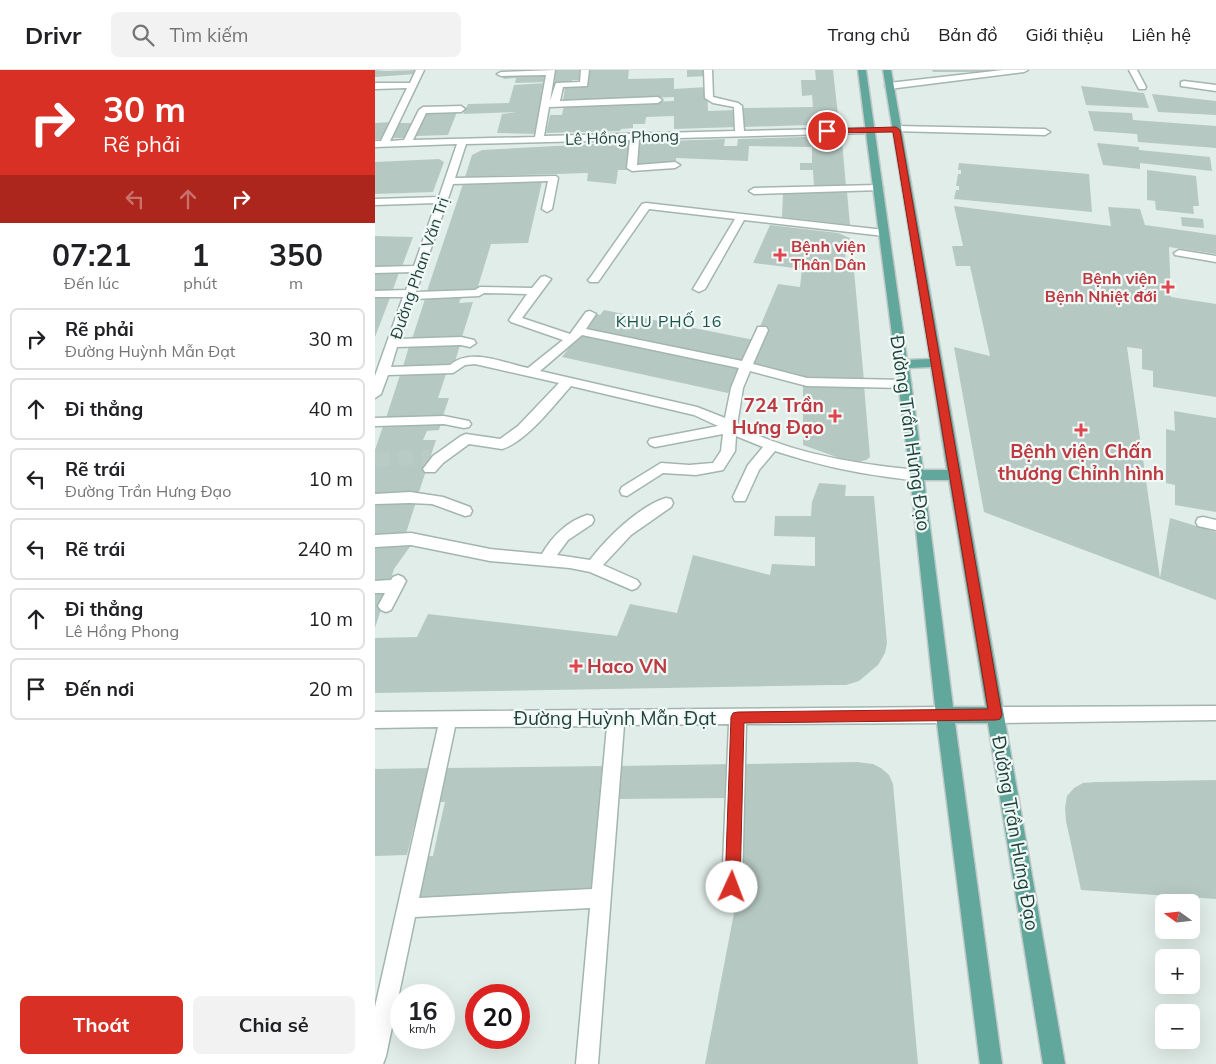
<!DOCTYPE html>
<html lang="vi">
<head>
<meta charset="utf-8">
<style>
  body { margin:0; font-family:Mulish,sans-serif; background:#f2f2f2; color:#202124; height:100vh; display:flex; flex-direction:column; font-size:19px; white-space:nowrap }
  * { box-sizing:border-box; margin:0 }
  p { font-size:16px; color:#757577 }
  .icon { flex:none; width:28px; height:28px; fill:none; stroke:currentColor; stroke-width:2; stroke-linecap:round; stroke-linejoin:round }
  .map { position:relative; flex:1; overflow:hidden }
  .sheet { display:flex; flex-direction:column; background:#fff; width:375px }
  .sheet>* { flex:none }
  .hud { background:#d93025; color:#fff; overflow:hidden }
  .needle { width:32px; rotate:285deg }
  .controls { position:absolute; left:780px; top:824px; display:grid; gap:10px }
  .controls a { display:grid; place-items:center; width:45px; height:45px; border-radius:8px; background:#fff; box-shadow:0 5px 20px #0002; font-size:25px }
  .speed { position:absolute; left:15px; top:914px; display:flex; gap:10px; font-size:25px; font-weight:700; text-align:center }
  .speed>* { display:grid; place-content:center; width:65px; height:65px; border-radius:50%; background:#fff; box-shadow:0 5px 20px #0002; line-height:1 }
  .speed small { font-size:12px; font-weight:400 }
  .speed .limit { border:8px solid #d22; background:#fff; color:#111 }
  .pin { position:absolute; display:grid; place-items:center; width:42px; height:42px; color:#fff; margin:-21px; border:2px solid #fff; border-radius:50%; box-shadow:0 1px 5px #0007 }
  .me { position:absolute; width:55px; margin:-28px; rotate:2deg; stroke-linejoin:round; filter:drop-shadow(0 0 4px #0008) }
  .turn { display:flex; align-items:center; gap:18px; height:105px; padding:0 20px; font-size:22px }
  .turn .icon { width:65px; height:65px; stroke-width:2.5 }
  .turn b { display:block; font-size:35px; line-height:42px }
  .lanes { display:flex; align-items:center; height:48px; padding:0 20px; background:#0003; justify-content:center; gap:25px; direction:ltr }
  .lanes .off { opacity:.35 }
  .eta { display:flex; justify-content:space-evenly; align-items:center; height:85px; text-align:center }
  .eta b { font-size:30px; font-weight:700; line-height:35px }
  .cta { display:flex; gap:10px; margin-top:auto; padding:10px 20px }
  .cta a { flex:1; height:58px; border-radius:8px; background:#d93025; color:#fff; font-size:20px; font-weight:700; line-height:58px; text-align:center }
  .cta a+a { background:#f2f2f2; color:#202124 }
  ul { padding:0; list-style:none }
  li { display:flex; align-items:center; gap:15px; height:62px; margin:0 10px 8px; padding:0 10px; border:2px solid #e0e0e0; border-radius:8px }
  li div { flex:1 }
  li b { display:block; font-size:19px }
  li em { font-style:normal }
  header { display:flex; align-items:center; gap:30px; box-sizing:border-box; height:70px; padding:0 25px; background:#fff; border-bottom:1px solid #e0e0e0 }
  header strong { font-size:24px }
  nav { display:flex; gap:28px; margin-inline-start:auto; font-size:18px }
  .search { width:350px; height:45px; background:#f2f2f2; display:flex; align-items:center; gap:12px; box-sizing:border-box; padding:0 18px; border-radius:8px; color:#757577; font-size:19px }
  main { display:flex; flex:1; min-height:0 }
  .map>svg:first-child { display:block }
  .building { fill:#b6c8c2 }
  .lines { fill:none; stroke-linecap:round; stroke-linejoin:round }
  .minor-tunnel { stroke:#bacac5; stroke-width:15; stroke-dasharray:15 8; stroke-linecap:butt }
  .minor-casing { stroke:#a3b5b0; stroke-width:3 }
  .major-casing { stroke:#c0c9c8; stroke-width:3 }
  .minor { fill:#fff; fill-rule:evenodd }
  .major { fill:#61a79b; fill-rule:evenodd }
  .route { fill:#d93025; stroke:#8d1f18 }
  .health-dot { fill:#e0444e; stroke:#f1f9f6; stroke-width:2 }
  .labels { text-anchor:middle; stroke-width:4.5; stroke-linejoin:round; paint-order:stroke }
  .far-street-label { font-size:16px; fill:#1f3f39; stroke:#f1f9f6 }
  .far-health-label { font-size:16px; font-weight:bold; fill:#be3a42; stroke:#f1f9f6; text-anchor:start }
  .far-neighbourhood-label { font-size:16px; letter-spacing:1px; fill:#19534a; stroke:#f1f9f6 }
  .health-label { font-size:19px; font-weight:bold; fill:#be3a42; stroke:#f1f9f6; text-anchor:end }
  .street-label { font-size:19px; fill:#1f3f39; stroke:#f1f9f6 }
</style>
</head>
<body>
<header>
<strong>Drivr</strong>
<div class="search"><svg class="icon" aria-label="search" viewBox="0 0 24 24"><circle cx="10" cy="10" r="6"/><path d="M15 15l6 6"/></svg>Tìm kiếm</div>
<nav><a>Trang chủ</a><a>Bản đồ</a><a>Giới thiệu</a><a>Liên hệ</a></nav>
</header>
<main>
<section class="sheet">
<div class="hud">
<div class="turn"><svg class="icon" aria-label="right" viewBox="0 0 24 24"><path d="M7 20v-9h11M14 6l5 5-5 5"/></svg><div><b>30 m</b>Rẽ phải</div></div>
<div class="lanes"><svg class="icon off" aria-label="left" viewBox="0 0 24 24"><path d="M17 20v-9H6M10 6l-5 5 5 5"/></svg><svg class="icon off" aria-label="ahead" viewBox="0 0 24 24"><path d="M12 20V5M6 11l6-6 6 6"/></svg><svg class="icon" aria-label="right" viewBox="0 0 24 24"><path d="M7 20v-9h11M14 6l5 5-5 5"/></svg></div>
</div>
<div class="eta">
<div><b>07:21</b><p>Đến lúc</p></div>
<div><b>1</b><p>phút</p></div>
<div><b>350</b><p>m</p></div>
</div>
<ul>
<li><svg class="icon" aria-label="right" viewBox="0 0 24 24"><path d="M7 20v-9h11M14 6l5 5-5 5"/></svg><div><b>Rẽ phải</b><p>Đường Huỳnh Mẫn Đạt</p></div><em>30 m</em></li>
<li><svg class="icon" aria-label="ahead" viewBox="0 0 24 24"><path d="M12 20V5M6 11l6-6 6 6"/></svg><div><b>Đi thẳng</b></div><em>40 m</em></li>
<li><svg class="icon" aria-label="left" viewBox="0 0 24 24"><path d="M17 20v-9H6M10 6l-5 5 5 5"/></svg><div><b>Rẽ trái</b><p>Đường Trần Hưng Đạo</p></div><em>10 m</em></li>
<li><svg class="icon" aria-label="left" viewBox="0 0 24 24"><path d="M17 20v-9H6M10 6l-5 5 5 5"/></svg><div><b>Rẽ trái</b></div><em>240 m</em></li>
<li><svg class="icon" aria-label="ahead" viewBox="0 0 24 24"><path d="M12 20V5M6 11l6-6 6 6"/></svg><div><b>Đi thẳng</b><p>Lê Hồng Phong</p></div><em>10 m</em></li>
<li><svg class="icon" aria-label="arrive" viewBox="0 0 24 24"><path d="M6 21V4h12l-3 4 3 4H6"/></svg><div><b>Đến nơi</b></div><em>20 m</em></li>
</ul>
<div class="cta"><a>Thoát</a><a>Chia sẻ</a></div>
</section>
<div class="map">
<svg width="841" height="994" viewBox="0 0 841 994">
  <rect width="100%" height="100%" fill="#e1ede8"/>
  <path class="building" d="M0,0l11,1 32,-1 -2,4 -41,3z
    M180,0h26l-2,2v8h-7l-1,2 -16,1z
    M214,0h40l-1,9 46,-1v11l33,-2 1,24 28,-1 1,17 -63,2v-13l-28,1 -1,7h-12v4l-12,1 -1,2 -74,2 4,-18h12l2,-10 110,-4v-4l-111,4 2,-14 23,-1z
    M312,0h19v6l-19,1z
    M440,0h18l6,54 -96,3 -1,-19 71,-1 -1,-12 -10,1 -1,-16h15z
    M557,0h66l-4,2h-61z
    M172,3l-1,9 -31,1 1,-5 -13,1 1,-4z
    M171,13l-5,8h3l-8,43 -39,-1 5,-19 15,-2 -54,2 5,-10 41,-1 5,-18z
    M706,16l63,7 5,15 -63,-3z
    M777,24l64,7v14l-58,-3z
    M713,41l44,2 1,7 83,6v22l-78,-6 -1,-8 -43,-3z
    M82,42l-9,23 -33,1 10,-23z
    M18,52l-8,17h-10v-16z
    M23,53h15l-7,15h-16z
    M461,66l6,4 4,47h-32l-1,-17h-13v-7h12v-16l-63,-1 -1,15 -72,-3v6l-42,2 3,-24 88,-3 -1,7h13l1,-7z
    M257,72l-3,28h-11l-2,14 -29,-3 1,-8 -123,4 7,-22 10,-5z
    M722,73l42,4v3l71,7 2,14 -72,-8v6l-37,-4z
    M64,89l5,3 -11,30 -58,2v-32z
    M584,93l130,11 3,38 -138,-13 2,-9h3v-4h-3l2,-12h3v-4h-3z
    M772,100l49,6 3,30h-6l1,8 -38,-4 -1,-9 -8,-1z
    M167,112l-14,61 -37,1 -15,49 -50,1 37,-110z
    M472,122l3,33 -68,-8 1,-23z
    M579,136l157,20 -3,-19 32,2 5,16 71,10v19l-47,-7 2,50 45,7v93l-63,-10v-16l-11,-2v-20l-15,-2 33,231 10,-60 46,14v68l-232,-88 -30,-165 36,9 -20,-90h-14l-4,-20h11z
    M806,147l22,2 1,9 -22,-2z
    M395,155l68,8 12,5 2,8h-7l1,24h8l10,111h-50l-63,-16 8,-36 19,-45 22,3 2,-18 -49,-6z
    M0,166l38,1 -12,32h-26z
    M25,200l-8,22 -17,1v-22z
    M16,225l-3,8 -13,34v-41z
    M87,225l-3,8 14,-1 -12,38 -50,2 15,-46z
    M229,240l150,30 -10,23 -163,-35 12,-15 7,2z
    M205,263l162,34 -14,26 -166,-36z
    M86,272l-8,26 -51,2 8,-27z
    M72,301l-9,27h11l-7,21 -57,2 16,-49z
    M428,315h61l6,72 -4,3 -13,3 -50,-18z
    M799,341l42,7v94l-41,-7v-20l-9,-2v-54l9,2z
    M67,350l-3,10 -12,1 -4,9h13l-18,55 -43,2v-47l9,-27z
    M444,413l27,2 -1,11h29l13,147 -2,10 -7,12 -19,16 -13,4h-16l-455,8v-55l42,-1 11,-23 189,22 13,-32 47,9 16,-58 77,20 2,-11 43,2v-29l-41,-1 1,-20h36l1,-14z
    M42,429l-12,37 -30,2v-37z
    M39,471l-20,28 -5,16 -14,1v-42z
    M13,518l-13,40v-39z
    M482,692l16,2 8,4 8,7 4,9 25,280h-213l34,-177 4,-123z
    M357,694l-2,34 -114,1 3,-33z
    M228,696l-11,130 -176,8 11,-48h6l6,-28 6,-26h-6l7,-34z
    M56,698l-13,58h-4l-7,29 -32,1v-87z
    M841,710v119l-135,-9 -15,-69 -1,-13 2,-12 7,-8 9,-5 13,-1z"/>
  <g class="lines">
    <path class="minor-tunnel" d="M0,390l56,-3"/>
    <g class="minor-casing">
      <path id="minor" d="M41,0h8l-34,71 14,-1 15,-30 4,-3 38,-1 4,3 -4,3 -35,1 -13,27 122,-3 11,-62 -45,1 -4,-2 4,-2 54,-2 -5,31 6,-18 24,-1 1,-12h8l-2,16 -24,1 -3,14 98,-4 4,3 -4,3 -109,4 -5,29 191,-5 -1,-24 -21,-4 -8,-5 -1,-28h8l1,27 25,6 4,3 2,25 129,-3v4l-3,1 -231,6 -2,26 38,-3 5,3 -5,3 -43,3 -5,-3 3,-28 -164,4 -11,34 101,-2 2,2 -6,31 -5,3 -5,-3 6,-28 -95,3 -37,108 59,-2 5,-3 52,1 9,-11 4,-1 6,3 -29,39 48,16 16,-22 4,-1 6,3 -10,15 156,32 16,-34h8l2,3 -15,34 54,14 98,2 6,4 -6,4 -98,-2 -57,-15 -7,17 -6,37c49,28 124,40 180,45l5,2 2,3 -2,3c-11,4 -24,0 -34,-1 -39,-5 -76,-14 -113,-26l-16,19 -14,31h-10l-2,-4 15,-32 15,-18 -27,-11 -1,15 -12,19 -27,5 -33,-2 -36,23 -5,-1 -2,-4 2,-4 39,-24 28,2 24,-2 8,-12 2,-17 -68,13 -5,-2 -2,-3 2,-3 68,-13 -24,-11 -123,-29c-17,19 -45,56 -69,63l-33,-5 -26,19 -8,9h-10l-2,-3 10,-13 28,-20 5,-2 34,5 18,-13 41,-43 -84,-19 -10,1 -12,8 -65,2 -7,19 -6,4v-22l28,-79h-28v-6l31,-1 6,-18 -37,1v-6l39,-1 22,-63 -61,2v-6l64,-2 18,-53 -82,3v-6h6l26,-53 -32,1v-6h35zM109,223l43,1 -18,26 2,2 52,18 -35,28c-24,-5 -58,-21 -78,-3l-59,2 6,-20 64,-2 9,2 6,-4 -2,-3 -13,-3 -61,2 14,-40 65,-3zM207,265l157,33 -8,20 -6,30 -28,-11 -157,-36z
        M628,0h25l-4,2 -135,17 -4,-3 4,-3z
        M754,0h8l9,17 -1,2h-6z
        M809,11l32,4v6l-35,-5v-4z
        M521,56l149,3 5,3 -5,3 -152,-4v-4z
        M503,115l5,3 -2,2 -127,4 -5,-3 5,-3z
        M271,133l238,27 5,3 -5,3 -140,-16 -39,69 -6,3 -6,-3 42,-70 -86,-10 -51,73h-8l-2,-2 2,-2 52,-74z
        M804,180l37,6v6l-41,-7 -1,-2z
        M69,346l25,5 2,3 -2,3 -5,1 -20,-4 -69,2v-8z
        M35,422l33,5 27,10 2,4 -2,4 -5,1 -33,-12 -22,-1 -35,1v-10z
        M291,428l5,1 2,4 -2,4 -40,28 -28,30 34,15 3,4 -3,4 -5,2 -42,-18 -20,-4 -80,-7 -79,-16 -36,2v-12l36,-2 79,16 52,5c10,-18 26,-33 45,-39l5,1 2,4 -2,4 -24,16 -11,15 33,5c17,-22 49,-54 76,-62z
        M828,447l13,3v10l-18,-4 -2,-4 2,-4z
        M23,505l5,2 3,4 -15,29 -5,2 -5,-2 -3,-4 7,-13h-10v-12l16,-1 2,-3z
        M841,636v14l-220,3 -6,-3 -3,-5 3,-5 6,-3z
        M570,637l6,3 3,5 -3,5 -6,3 -199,1 -4,163 -3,7 -7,3 -7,-3 -3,-7 7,-163 -105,1 -26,339h-22l14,-156 -175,9 -29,139 -3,8h-8v-57l63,-280 -63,1v-16zM232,656l-15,163 -173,9 36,-171z"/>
    </g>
    <g class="major-casing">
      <path id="major" d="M483,0h8l41,290 23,-1 -47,-289h8l174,994h-22l-55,-341h-33l47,341h-22l-44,-349 -26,-240zM556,297l16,103h-24l-14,-102zM549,410h25l37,227h-33z"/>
    </g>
    <use href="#minor" class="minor"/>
    <use href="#major" class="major"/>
  </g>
  <path class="route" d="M521,57l4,3 102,585 -2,4 -4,1 -252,3 -4,164 -3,5 -5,2 -5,-2 -2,-5 6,-170 2,-4 5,-1 250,-3 -95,-577 -66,1 -3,-2 3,-2z"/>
  <g class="health-dot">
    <path d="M402.5 177.5h5v5h5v5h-5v5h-5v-5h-5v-5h5z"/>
    <path d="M790.5 209.5h5v5h5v5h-5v5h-5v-5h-5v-5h5z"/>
    <path d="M457.5 338.5h5v5h5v5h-5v5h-5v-5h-5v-5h5z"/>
    <path d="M703.5 352.5h5v5h5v5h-5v5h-5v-5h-5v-5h5z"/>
    <path d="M198.5 588.5h5v5h5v5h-5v5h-5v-5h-5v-5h5z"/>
  </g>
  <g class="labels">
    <g class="far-street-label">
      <text transform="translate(247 67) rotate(-2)" y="6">Lê Hồng Phong</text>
      <text transform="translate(44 198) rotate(-71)" y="6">Đường Phan Văn Trị</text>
    </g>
    <g class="far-health-label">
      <text x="416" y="182">Bệnh viện<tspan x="416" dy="18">Thân Dân</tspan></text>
      <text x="782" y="214" text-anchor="end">Bệnh viện<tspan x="782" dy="18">Bệnh Nhiệt đới</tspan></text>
    </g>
    <g class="far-neighbourhood-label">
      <text x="294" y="257">KHU PHỐ 16</text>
    </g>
    <g class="health-label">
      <text x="449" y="342">724 Trần<tspan x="449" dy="22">Hưng Đạo</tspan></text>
      <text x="706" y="388" text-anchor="middle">Bệnh viện Chấn<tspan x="706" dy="22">thương Chỉnh hình</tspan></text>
      <text x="212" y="603" text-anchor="start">Haco VN</text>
    </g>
    <g class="street-label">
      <text transform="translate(536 363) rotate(82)" y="7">Đường Trần Hưng Đạo</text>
      <text x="240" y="655">Đường Huỳnh Mẫn Đạt</text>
      <text transform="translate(641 763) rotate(80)" y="7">Đường Trần Hưng Đạo</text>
    </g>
  </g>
</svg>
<div class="controls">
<a><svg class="needle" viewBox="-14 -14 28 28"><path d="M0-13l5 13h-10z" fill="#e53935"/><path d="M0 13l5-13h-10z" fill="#757577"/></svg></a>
<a>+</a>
<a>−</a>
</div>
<div class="speed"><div>16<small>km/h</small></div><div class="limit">20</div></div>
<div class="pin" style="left:452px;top:61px;background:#d93025"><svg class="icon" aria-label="arrive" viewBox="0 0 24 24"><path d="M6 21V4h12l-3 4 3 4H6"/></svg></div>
<svg class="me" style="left:357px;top:817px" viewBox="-20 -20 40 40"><circle r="19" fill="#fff"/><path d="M0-13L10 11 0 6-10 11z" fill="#d93025"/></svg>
</div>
</main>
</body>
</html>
